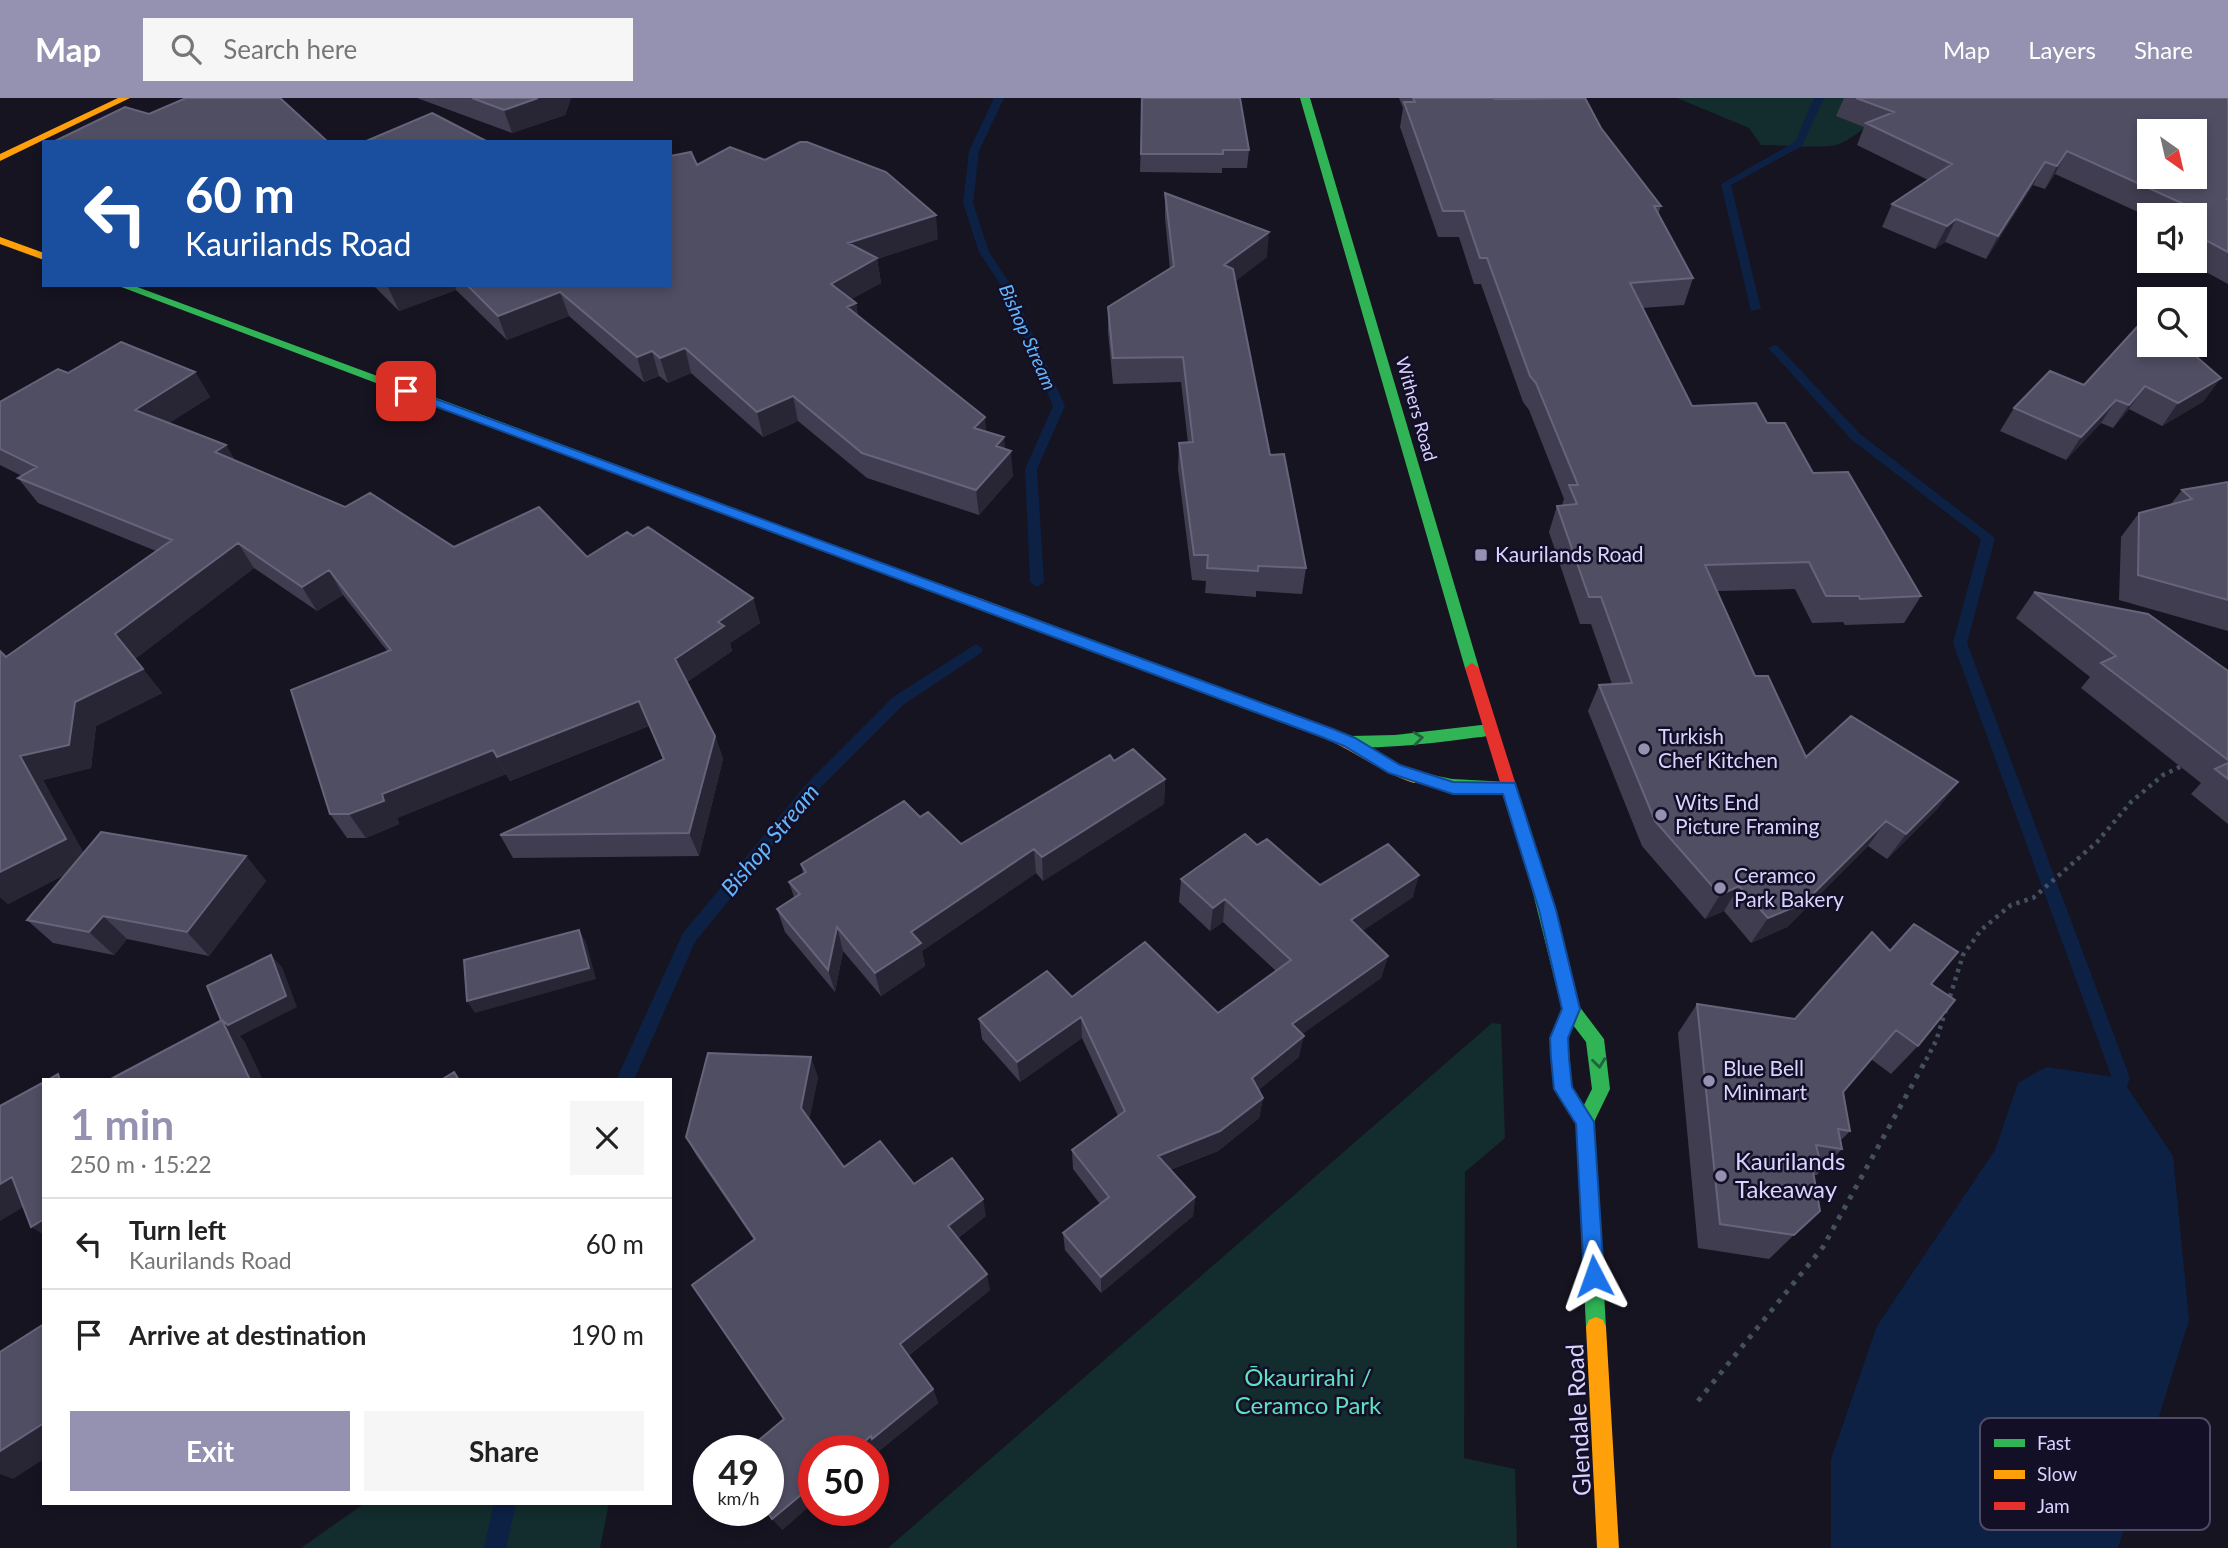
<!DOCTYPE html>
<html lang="en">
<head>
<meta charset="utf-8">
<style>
  body { margin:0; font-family:Lato,sans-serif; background:#f6f6f6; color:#222; height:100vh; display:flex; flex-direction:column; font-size:26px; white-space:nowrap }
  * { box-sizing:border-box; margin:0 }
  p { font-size:23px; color:#767676 }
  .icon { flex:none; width:38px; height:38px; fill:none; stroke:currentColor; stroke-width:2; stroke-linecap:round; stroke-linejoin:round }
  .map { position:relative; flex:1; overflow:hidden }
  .sheet { position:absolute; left:42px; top:980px; width:630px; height:427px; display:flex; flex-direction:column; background:#fff; border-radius:0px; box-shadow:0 4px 10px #0003 }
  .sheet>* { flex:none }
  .banner { position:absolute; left:42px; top:42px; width:630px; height:147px; border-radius:0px; box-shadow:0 4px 10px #0003; background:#1a4fa0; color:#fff; overflow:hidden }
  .needle { width:46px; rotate:146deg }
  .controls { position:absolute; left:2137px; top:21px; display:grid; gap:14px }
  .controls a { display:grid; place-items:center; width:70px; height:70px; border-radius:0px; background:#fff; box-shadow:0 4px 10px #0003; font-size:35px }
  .speed { position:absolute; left:693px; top:1337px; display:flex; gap:14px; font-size:35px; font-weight:700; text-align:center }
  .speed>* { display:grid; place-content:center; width:91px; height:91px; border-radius:50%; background:#fff; box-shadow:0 4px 10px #0003; line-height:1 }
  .speed small { font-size:18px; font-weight:400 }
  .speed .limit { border:10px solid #d22; background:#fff; color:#111 }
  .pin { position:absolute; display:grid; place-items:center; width:60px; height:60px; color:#fff; margin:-30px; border-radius:14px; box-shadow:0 4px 10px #0006 }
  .me { position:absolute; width:77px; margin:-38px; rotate:356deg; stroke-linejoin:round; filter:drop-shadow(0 0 5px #0008) }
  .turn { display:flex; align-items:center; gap:24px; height:147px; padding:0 28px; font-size:32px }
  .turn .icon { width:91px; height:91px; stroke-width:2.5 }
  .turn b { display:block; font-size:49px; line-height:60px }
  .round { display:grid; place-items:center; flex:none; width:74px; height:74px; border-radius:0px; background:#f6f6f6 }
  .summary { display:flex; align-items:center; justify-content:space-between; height:119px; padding:0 28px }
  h1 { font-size:42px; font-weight:700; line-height:52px; color:#9591b1 }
  .button { display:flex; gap:14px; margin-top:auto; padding:14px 28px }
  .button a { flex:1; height:80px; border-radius:0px; background:#9591b1; color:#fff; font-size:28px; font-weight:700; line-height:80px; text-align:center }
  .button a+a { background:#f6f6f6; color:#222 }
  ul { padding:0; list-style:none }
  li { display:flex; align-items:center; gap:21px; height:91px; padding:0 28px; border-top:2px solid #e0e0e0 }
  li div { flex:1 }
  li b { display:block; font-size:26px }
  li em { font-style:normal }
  header { display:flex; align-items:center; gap:42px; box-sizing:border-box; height:98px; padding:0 35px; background:#9591b1; color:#fff }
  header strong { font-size:33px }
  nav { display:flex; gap:38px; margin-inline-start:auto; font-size:24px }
  .search { width:490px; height:63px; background:#f6f6f6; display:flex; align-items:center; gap:18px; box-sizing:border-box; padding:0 24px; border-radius:0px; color:#767676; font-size:26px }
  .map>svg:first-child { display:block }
  .green { fill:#132c2d }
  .water { fill:#0d2144 }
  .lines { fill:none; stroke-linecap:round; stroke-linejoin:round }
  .stream { fill:#0d2144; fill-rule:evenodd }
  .path-far1 { stroke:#44505f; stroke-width:4.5; stroke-dasharray:3.5 5; stroke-linecap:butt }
  .path { stroke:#44505f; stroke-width:5; stroke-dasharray:4.5 7; stroke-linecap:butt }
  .fast { fill:#30b455; fill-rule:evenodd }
  .slow { fill:#ff9f0a; fill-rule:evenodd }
  .jam { fill:#e5322d; fill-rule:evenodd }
  .wall { fill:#403d50 }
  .shaded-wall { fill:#282635 }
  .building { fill:#504e63; stroke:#66637b; stroke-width:2; fill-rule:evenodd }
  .oneway { stroke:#22623e }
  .route { fill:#1a73e8; stroke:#114b97; stroke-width:2 }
  .poi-dot { fill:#9591b1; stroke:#130f26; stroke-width:2.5 }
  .labels { text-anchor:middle; stroke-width:5; stroke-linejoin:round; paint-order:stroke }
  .far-street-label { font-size:18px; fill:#d9d4ff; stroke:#130f26 }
  .far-water-label { font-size:19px; font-style:italic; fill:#62b6ff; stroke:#130f26 }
  .poi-label { font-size:21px; fill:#d9d4ff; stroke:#130f26; text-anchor:start }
  .water-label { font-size:23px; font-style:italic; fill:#62b6ff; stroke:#130f26 }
  .near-poi-label { font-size:24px; fill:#d9d4ff; stroke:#130f26; text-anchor:start }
  .near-park-label { font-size:24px; fill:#5fe0c0; stroke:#130f26 }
  .near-street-label { font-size:24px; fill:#d9d4ff; stroke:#130f26 }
  .key { fill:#130f26; stroke:#4e4a67; stroke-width:2 }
  .key-label { font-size:19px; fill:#d9d4ff }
</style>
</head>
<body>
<header>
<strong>Map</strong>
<div class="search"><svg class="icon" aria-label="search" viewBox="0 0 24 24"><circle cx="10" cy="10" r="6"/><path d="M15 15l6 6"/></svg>Search here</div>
<nav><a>Map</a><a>Layers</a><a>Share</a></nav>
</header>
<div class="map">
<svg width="2228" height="1450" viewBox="0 0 2228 1450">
  <rect width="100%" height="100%" fill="#161421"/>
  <path class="green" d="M1677,0h225c-23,14 -39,36 -63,46 -12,5 -61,1 -78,1l-12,-17z
    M1492,925l9,1 4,114 -40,34 -1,286 51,11 2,79h-629z
    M365,1405h244l-9,45h-299z"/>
  <path class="water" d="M2046,969l75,11 52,78 16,164 -71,228h-287v-89l46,-133 118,-176 23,-67z"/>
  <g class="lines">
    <path class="stream" d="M994,0h10l-25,53 -6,52 16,49 23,35 53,119 -28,63 7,113 -7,5 -7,-5 -5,-113 28,-63 -51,-119 -23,-35 -16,-49 6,-52z
      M1814,0h10l-22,48 -71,39 30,124 -10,2 -30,-127 74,-42z
      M1774,247l4,1 82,88 135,104 -28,105 163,435 -9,24 -6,2 -6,-2 -3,-6 6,-18 -159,-435 28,-104 -129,-99 -82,-90 -2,-2z
      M976,546l7,5 -2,4 -78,52 -85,85 -123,152 -61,138h-18l67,-147 125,-151 85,-85z
      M494,1405h22l-10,45h-22z"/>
    <path class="path-far1" d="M1926,962l10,-19 27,-86 18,-25 30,-25 22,-7 64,-56 34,-40 32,-27 23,-11"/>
    <path class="path" d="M1698,1303l125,-154 104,-189"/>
    <path class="fast" d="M1300,0h10l169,570 -2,4h-10l-2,-4z
      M116,187h16l604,224 1,3 -6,4 -5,-1z
      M1490,626l7,6 -7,6c-23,2 -137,20 -148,6l8,-6 45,-1z
      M1414,673l38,8 57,3 8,6 -8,6 -57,-3 -43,-10 -3,-4 3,-4z
      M1537,772l6,2 2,5 34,129 25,33 6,50 -16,33 12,205 -3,7 -7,3 -7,-3 -3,-7 -10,-203 -22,-35 -4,-51 12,-29 -33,-132 2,-5zM1573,927l13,17 6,47 -8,16 -12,-18 -4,-49z"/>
    <path class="slow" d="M118,0h12l-130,63v-7z
      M0,139l44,16v7l-44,-16z
      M971,497l362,134 59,33 27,11 3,4 -8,6c-34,-11 -62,-34 -95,-47 -116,-47 -235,-89 -353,-133l-2,-3z
      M1596,1219l7,3 3,7 13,221h-22l-11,-221 3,-7z"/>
    <path class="jam" d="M731,410l245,89 2,3 -7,5 -5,-2 -240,-88v-6z
      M1472,565l7,5 66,209 -2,5h-12l-2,-5 -64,-209z"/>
  </g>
  <path class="wall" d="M417,0h154l-6,17 -53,18z
    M1142,0l107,52 -2,18h-25v5l-82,-1z
    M1399,0h96v1l106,29 60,78 -3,8 35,64 -9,27 -42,3 50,98 75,17 46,50 108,123 -17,27 -59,2 -2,-3 -31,1 -17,-34 -78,2 38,85 51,81 152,25 -20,26 -51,51 -19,-13 -81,81 -36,16 -27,-32 -19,8 -63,-73 -54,-135 11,-26 13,-1 -21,-60h-11l-31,-92 8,-26 5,-1 2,-6 -35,-89 -6,-8 -42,-118h-7l-15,-47h-21l-38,-110 3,-19z
    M1844,0h384v186l-42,-23h8v-46h-45v2l-94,-43 -10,15 -12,-4 -47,74 -41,-17 -10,7 -53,-22 10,-23 36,-24 -71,-35 7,-18 -28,-11z
    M697,67l241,74 -61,20 4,24 -30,16 5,4 2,13 147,133 8,27 -34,39 -112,-37 -69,-57 -35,16 -72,-64 -23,10 -9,-7 -15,6 -75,-66 -62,24 -51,-50 -57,21 -26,-26h297z
    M1165,95l102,64 -32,24 35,174 36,113 -4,26 -46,-3v6l-51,-4 1,-12 -14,-1 -14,-111 1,-26h9l-7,-61 -68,2 -5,-52v-25l62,-38 -5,-51z
    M2148,217l56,86 -42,25 -33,-17 -16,19 -12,-5 -35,37 -66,-29 14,-23 70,-23z
    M195,274l15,25 -41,26 57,22 9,16 110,46 109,40 133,10 46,-21 120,62 7,25 -30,20 2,8 -45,31 28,54 8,23 -24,97 -186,2 -13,-23 163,-76 -14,-33 -139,55 -4,-7 -109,44 2,6 -33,14h-19l-17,-24 58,-162 -45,-57 -26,16 -63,-43 -119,91 27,34 -66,33 -5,42 -48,12 40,73 163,3 20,25 -57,75 -82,-17 -13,16 -61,-12 -26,-23 39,-46 -58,30 -8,-7v-246l6,6 150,-106 -118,-48 -20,-25 4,-2 -22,-11v-63l68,-29z
    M2228,384v149l-109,-31 2,-63 18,-24 32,-9 11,-14z
    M2034,494l194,79v153l-37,-30 10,-11 -120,-95 9,-11 -74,-59z
    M1114,663l51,18 -1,25 -121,77 -7,-8 -114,78 3,15 -44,30 -38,-45 -8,41 -50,-60 -8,-23 17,-12 -5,-15 14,-9 -2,-9 119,-47 41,27z
    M1257,747l63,40 93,12 -51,34 26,25 -7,22 -79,56 -3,23 -41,33 5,8 -4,20 -41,33 -48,19 25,27 -2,19 -92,77 -36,-43 -2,-17 37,-29 -27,-35 -1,-19 46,-34 -36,-78 -62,44 -38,-43 -3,-20 93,-22 146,16 58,-42 -53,-49 -13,9 -31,-29 2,-23z
    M1890,853l41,33 -13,62 -27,28 -20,-15 -28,33 7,39 -9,9 1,9 -25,26h-3l-20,60 -25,24 -71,-11 -20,-215 19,-29 98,15z
    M818,979l-9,43 35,47 70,17 72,32 -28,22 32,52 -82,66 25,33 5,14 -59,48 -2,-3 -63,3v51l-32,28 2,-111 -30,-179 -58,-85 -10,-18z"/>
  <path class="shaded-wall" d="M538,0h33l-6,17 -53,18 -8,-23z
    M2067,53l-12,23 -10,15 12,-23z
    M2045,64l-12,23 -47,74 12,-23z
    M936,117l2,24 -61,20 4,24 -46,25 -4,-24 17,-41z
    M1956,121l-11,23 -10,7 12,-23z
    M1269,134l-2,25 -44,34 1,-26z
    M392,187h63l1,5 -57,21 -11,-24z
    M560,194l9,24 -62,24 -9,-24z
    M856,205l4,25 -13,-21z
    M685,250l6,25 -23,10 -8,-25z
    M652,253l7,25 -15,6 -7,-25z
    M195,274l15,25 -58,37 -17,-24z
    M2221,280l-17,23 -42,25 16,-23z
    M2145,288l-16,23 -16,19 16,-23z
    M793,298l5,25 -35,16 -6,-25z
    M2116,302l-15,23 -35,37 15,-23z
    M985,319l2,25 -13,-14z
    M1004,339l2,20 5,-6 2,25 -34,39 -3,-25 20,-44z
    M226,347l15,25 -26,-18z
    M238,445l16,25 -119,91 27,34 -66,33 -5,42 -48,12 46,82 -81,42 -8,-7v-25l20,-116 55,-54 40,-68z
    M329,472l14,25 -26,16 -15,-24z
    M753,500l7,25 -30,20 2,8 -48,33 -9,-25 43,-37z
    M639,603l10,25 -139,55 -13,-24z
    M715,638l8,23 -24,97 -10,-23z
    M493,652l13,24 -109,44 2,6 -33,14 -17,-24 33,-20z
    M1165,681l-1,25 -121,77 -1,-24z
    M1958,684l-20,26 -51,51 19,-25z
    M1886,723l-18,25 -81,81 -36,16 17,-25z
    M1034,751l2,24 -114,78 3,15 -44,30 -6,-23 36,-41z
    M246,758l20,25 -57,75 -22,-24z
    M1419,777l-6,22 -67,45 5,-22z
    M1739,788l-15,25 -19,8 15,-24z
    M1225,801l-2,23 -13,9 3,-23z
    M103,818l24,23 -13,16 -25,-23z
    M837,829l6,24 -8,41 -7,-22z
    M579,832l7,12 10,37 -121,34 -8,-12z
    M271,857l11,12 15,40 -57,29 5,6 18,38h-13l-28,-60z
    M1388,858l-7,22 -94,67 5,-21z
    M1081,919l1,21 -62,44 -3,-20z
    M1304,938l-5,21 -50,41 3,-20z
    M811,959l7,20 -10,50 -7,-19z
    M1263,1000l-4,20 -41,33 -61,24 1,-19z
    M12,1079l30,19 -42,25v-37z
    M1195,1099l-2,19 -92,77v-16z
    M983,1101l3,17 -34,26 -4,-16z
    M44,1121v16l-13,-8z
    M987,1176l3,16 -85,68 -5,-14z
    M933,1291l5,14 -59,48 -7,-12z
    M44,1325v36l-31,20 -13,-5v-23z
    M871,1338l6,12 -4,4v-1h-20z
    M814,1386v18l-32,28 -10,-11z"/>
  <path class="building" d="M186,0h94l48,44h-275l72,-35 24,7z
    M472,0h66l-34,12z
    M1142,0h98l9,52h-26v4h-82z
    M1413,0h82v1l90,-1 16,30 60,78h-7l39,72 -63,5 62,123 64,-3 11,20h18l28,50 35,-1 73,124 -61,3 -1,-3h-33l-17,-34 -104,3 50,111h13l38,81 45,-41 107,66 -52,52 -20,-13 -82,82 -36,15 -29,-32 -19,9 -65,-74 -56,-136 33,-2 -31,-86h-12l-32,-91 20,-2 -8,-19h9l-42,-102 -6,-7 -43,-118h-7l-16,-47h-21l-39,-109h11z
    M1856,0h372v101h-2l2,1v52l-34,-18v-19h-23l15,-10 -119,-54 -10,15 -12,-4 -47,74 -42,-17 -9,7 -55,-22 60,-40 -86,-41 28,-11zM2149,33h45v46h-45z
    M432,15l56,29h-124z
    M800,44h7l79,30 50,43 -88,28 29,15 -46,26 25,19 -9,4 138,110 -11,11 30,9 -8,9 15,5 -35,39 -114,-37 -69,-57 -36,16 -72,-64 -25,10 -8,-7 -15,6 -77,-65 -62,24 -31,-31h203v-129l21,-4 6,13 33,-18 35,13z
    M1165,95l104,39 -45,33 9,4 37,186 14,-1 22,114 -48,-2v5l-51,-3 1,-13h-14l-15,-112 14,-1 -10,-85 -70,1 -5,-51 66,-41z
    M2148,217l1,1v29h34l38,33 -43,25 -33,-17 -16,19 -13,-5 -35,37 -67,-29 36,-37 34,14z
    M121,244l74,30 -60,38 91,35 -11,7 130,55 25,-14 84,54 85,-40 48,50 40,-25 6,4 15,-9 105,71 -35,24 6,4 -49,33 40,77 -26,97 -189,2 164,-76 -25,-58 -142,56 -4,-7 -111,44 2,7 -35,13h-19l-39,-124 100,-40 -62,-80 -27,17 -64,-44 -123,91 28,35 -68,33 -6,43 -49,11 46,83 -66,33v-221l6,6 166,-117 -154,-62 19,-11 -37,-18v-47l58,-33 10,4z
    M2228,384v118l-90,-25 1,-62 53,-14 -10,-9z
    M2034,494l114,22 80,57v89l-127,-97 15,-7z
    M1133,651l32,30 -123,78 -8,-8 -123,83 10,11 -46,30 -38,-46 -9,43 -51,-61 23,-15 -11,-12 17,-10 -5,-8 103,-63 16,16 8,-5 33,32 149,-89 4,6z
    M2228,665v16l-13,-10z
    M101,734l145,24 -59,76 -84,-16 -14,16 -62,-12z
    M1245,736l12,11 10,-6 53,46 68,-41 31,31 -68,45 37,36 -96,68 12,12 -52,42 11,20 -43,33 -62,25 37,41 -94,80 -38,-44 46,-36 -37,-47 53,-39 -44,-94 -64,45 -38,-43 68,-48 25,26 73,-55 73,71 73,-53 -66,-61 -12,9 -32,-29z
    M1914,826l44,28 -27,32 24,16 -37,46 -22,-16 -53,62 7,39 -12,-2 4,20 -26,-4 4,16 -9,-1 9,51 -26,24 -74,-11 -23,-220 98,15 77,-87 18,19z
    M579,832l10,38 -122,33 -3,-41z
    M271,857l15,41 -58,29 -6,-5h-1l-14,-34z
    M222,922l28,60h-141z
    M708,955l103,4 -10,51 43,59 36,-26 34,43 38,-26 31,41 -35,27 39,48 -87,70 33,45 -61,50 -1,-3 -18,15h-39v33l-42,35 -6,-9h2v-59h-22l38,-32 -92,-134 63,-46 -69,-102z
    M454,974l5,8h-18z
    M58,976l2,6h-12z
    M44,984v137l-13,8 -19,-50 -12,7v-78z
    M44,1226v99l-44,28v-99z"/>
  <defs><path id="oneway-chevron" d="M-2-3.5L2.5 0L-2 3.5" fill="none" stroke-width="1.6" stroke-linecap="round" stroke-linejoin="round" transform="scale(1.75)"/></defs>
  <g class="oneway">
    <use href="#oneway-chevron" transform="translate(1418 640) rotate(-7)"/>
    <use href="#oneway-chevron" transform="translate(1599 965) rotate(83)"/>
  </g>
  <path class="route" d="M406,290l927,341 22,9 45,27 53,17 62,1 41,127 24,99 -12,29 1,20 3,29 22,35 10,154 -3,7 -7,3 -7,-3 -3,-7 -8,-152 -22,-35 -3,-31 -1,-20 12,-29 -23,-99 -36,-116h-50l-64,-21 -45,-27 -22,-9 -920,-343 -2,-3z"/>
  <g class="poi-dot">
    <rect x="1474" y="450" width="14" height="14" rx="3.5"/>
    <circle cx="1644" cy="651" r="7"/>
    <circle cx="1661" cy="717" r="7"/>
    <circle cx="1720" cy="790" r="7"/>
    <circle cx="1709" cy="983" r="7"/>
    <circle cx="1721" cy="1078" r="7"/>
  </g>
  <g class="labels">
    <g class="far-street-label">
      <text transform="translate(1416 311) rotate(74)" y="6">Withers Road</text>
    </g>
    <g class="far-water-label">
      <text transform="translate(1028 239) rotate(66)" y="7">Bishop Stream</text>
    </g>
    <g class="poi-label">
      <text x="1495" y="464">Kaurilands Road</text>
      <text x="1658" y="646">Turkish<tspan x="1658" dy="24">Chef Kitchen</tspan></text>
      <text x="1675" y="712">Wits End<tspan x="1675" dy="24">Picture Framing</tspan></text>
      <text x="1734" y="785">Ceramco<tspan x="1734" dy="24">Park Bakery</tspan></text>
      <text x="1723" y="978">Blue Bell<tspan x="1723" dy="24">Minimart</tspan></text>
    </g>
    <g class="water-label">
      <text transform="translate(770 742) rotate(-50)" y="8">Bishop Stream</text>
    </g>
    <g class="near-poi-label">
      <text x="1735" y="1072">Kaurilands<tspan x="1735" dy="28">Takeaway</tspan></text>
    </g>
    <g class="near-park-label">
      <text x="1308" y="1288">Ōkaurirahi /<tspan x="1308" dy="28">Ceramco Park</tspan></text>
    </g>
    <g class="near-street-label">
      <text transform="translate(1579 1322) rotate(-93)" y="8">Glendale Road</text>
    </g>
  </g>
  <rect x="1980" y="1320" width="230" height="112" rx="10" class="key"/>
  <rect x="1994" y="1341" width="31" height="8" fill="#30b455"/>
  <rect x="1994" y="1372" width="31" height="9" fill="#ff9f0a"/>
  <rect x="1994" y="1404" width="31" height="8" fill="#e5322d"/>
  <g class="key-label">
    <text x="2037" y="1352">Fast</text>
    <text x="2037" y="1383">Slow</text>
    <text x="2037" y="1415">Jam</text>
  </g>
</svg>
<div class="controls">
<a><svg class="needle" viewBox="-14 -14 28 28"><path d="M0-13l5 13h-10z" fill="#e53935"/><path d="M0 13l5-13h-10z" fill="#767676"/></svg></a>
<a><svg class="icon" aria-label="sound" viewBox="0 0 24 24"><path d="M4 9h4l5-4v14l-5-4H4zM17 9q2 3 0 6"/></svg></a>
<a><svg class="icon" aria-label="search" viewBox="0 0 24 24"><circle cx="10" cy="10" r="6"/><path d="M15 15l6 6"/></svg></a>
</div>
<div class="speed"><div>49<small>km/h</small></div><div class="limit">50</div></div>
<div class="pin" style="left:406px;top:293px;background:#d93025"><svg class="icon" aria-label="arrive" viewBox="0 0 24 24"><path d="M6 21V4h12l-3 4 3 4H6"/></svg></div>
<svg class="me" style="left:1594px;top:1178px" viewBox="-20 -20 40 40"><path d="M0-17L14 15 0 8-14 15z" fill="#1a73e8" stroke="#fff" stroke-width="4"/></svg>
<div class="banner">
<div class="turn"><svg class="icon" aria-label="left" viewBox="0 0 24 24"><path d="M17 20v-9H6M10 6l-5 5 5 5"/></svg><div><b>60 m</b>Kaurilands Road</div></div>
</div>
<section class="sheet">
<div class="summary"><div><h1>1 min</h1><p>250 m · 15:22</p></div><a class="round"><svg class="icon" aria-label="close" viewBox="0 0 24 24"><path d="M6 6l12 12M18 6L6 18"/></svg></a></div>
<ul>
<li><svg class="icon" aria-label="left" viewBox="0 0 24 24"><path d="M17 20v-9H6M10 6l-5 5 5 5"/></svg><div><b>Turn left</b><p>Kaurilands Road</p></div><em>60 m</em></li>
<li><svg class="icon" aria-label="arrive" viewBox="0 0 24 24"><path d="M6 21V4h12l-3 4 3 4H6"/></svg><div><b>Arrive at destination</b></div><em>190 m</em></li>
</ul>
<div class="button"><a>Exit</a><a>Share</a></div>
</section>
</div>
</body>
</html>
